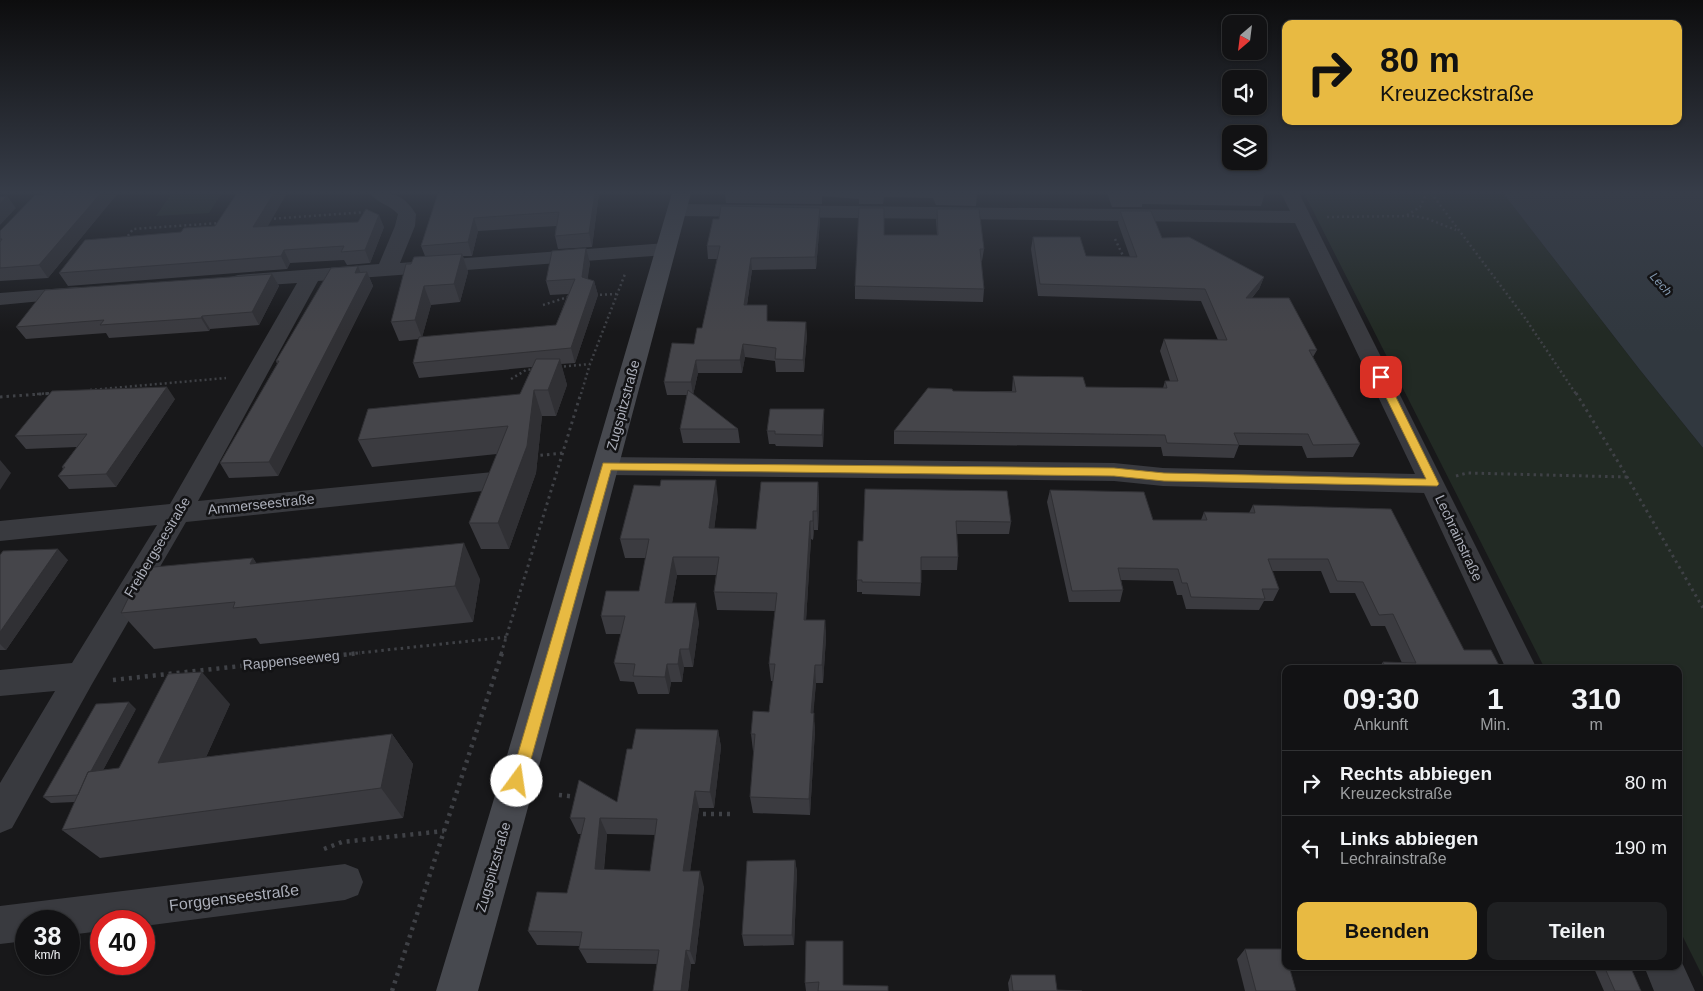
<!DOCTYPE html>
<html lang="de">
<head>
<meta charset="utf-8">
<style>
  body { margin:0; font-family:Helvetica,sans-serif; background:#1f2022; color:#f1f3f6; height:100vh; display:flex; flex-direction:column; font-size:19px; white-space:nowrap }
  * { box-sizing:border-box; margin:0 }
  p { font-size:16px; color:#9c9ea0 }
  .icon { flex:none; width:28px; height:28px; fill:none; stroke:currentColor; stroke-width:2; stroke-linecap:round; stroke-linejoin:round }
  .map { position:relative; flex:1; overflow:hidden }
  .details { position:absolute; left:1282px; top:665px; width:400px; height:305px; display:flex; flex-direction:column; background:#121214; border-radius:10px; box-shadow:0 1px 4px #0004,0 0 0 1px #313234 }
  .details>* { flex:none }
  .hud { position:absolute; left:1282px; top:20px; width:400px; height:105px; border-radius:10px; box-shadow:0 1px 4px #0004,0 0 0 1px #313234; background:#e8ba42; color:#111; overflow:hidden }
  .needle { width:32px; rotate:208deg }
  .controls { position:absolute; left:1222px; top:15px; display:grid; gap:10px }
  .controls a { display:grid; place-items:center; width:45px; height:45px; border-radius:10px; background:#121214; box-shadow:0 1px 4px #0004,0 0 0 1px #313234; font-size:25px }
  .speed { position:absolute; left:15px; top:910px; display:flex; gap:10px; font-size:25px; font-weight:700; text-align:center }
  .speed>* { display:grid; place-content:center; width:65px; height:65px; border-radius:50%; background:#121214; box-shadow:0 1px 4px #0004,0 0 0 1px #313234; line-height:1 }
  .speed small { font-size:12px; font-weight:400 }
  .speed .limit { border:8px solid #d22; background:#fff; color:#111 }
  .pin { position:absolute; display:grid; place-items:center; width:42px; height:42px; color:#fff; margin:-21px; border-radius:10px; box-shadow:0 2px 8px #0006 }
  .me { position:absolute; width:55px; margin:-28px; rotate:14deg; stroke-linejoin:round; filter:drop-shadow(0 0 4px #0008) }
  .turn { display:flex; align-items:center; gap:18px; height:105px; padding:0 15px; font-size:22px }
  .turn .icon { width:65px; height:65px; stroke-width:2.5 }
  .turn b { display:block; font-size:35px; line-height:42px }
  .eta { display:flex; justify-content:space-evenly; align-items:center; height:85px; text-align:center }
  .eta b { font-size:30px; font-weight:700; line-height:35px }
  .primary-button { display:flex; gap:10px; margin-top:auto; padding:10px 15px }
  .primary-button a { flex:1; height:58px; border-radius:10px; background:#e8ba42; color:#111; font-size:20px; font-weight:700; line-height:58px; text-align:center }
  .primary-button a+a { background:#1f2022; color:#f1f3f6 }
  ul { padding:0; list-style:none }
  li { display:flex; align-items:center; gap:15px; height:65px; padding:0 15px; border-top:1px solid #313234 }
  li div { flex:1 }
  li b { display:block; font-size:19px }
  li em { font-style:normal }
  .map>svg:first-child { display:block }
  .green { fill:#222a24 }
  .water { fill:#31383f }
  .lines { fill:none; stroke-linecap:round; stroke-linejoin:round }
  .path-far2 { stroke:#3f4146; stroke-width:2.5; stroke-dasharray:2 3; stroke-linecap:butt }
  .path-far1 { stroke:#3f4146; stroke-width:3; stroke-dasharray:2.5 4; stroke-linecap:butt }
  .path { stroke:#3f4146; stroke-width:4.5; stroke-dasharray:3 5; stroke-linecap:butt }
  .street { fill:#393a3f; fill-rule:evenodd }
  .secondary { fill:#47494f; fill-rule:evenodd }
  .wall { fill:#3b3b40; fill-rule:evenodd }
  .shaded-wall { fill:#303034 }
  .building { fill:#45454a; stroke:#303034; fill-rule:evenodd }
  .route { fill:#e8ba42; stroke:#97792b }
  .labels { text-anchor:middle; stroke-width:5; stroke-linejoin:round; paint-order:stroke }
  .far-water-label { font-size:12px; font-style:italic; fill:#849ab2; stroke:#131315 }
  .street-label { font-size:14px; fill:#abaeb9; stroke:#131315 }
  .near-street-label { font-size:16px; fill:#abaeb9; stroke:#131315 }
</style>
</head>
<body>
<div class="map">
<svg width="1703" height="991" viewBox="0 0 1703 991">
  <rect width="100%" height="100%" fill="#18181a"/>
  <path class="green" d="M172,193h50l-13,20 -53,3z
    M1304,193h199l137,177 63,78v529l-24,-48v-260h-134z"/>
  <path class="water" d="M1503,193h200v255l-63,-78z"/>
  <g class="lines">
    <path class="path-far2" d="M1431,193l94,125 51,76
      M1407,215l13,-8 7,-14
      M1327,217l87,-1 14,3 28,11
      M269,219l98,-7
      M1115,239l10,21
      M125,240l8,-11 87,-6
      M595,295l21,-1
      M543,305l28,-9
      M559,367l31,-3
      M511,379l15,-9 7,-1
      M90,390l136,-12
      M37,394l17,-1
      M581,394l9,-30 35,-90"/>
    <path class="path-far1" d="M1576,393l47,77 80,138
      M0,397l54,-4
      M534,456l29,-3
      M1456,476l11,-3 160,4
      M349,654l158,-17
      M501,654l80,-261"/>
    <path class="path" d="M113,680l247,-27
      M559,795l19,2
      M695,814h37
      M324,849l18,-7 102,-11
      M392,991l110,-338"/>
    <path class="street" d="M370,193c24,0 32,0 46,21l-1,12 -15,37 266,-20 7,2 3,4 -3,4 -7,2 -348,26 -120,220 295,-29 9,3 4,6 -4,6 -9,3 -307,32 -94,162 -80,144 -12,5v-50l55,-92 -55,5v-26l72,-7 85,-138 -157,16v-20l170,-17 127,-221 -59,4 -7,-2 -3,-4 3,-4 7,-2 141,-11 16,-38 3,-12c-8,-9 -21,-11 -28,-21z
      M1281,193h18l238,476h-31l-82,-176 -261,-7 -49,-5 -507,-6 -9,-3 -4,-6 4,-6 9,-3 507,6 49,5 252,6 -120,-251 -618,-7 -7,-2 -2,-4 2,-4 7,-2 613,7z
      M77,287l7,2 3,4 -3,4 -84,8v-12z
      M345,864l13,5 5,13 -5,13 -13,5 -201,26v-5h-43v10l-32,4v-14h-43v20l-26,3v-38z
      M1679,956l16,35h-41l-10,-25h35z"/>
    <path class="secondary" d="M672,193h19c-71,266 -140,533 -213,798h-42c81,-265 158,-532 236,-798z"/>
  </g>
  <path class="wall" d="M51,193h67l-70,85 -48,3v-50z
    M287,193l-20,33 117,1 -14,36 -23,2 -3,-5 -54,3 -3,6 -219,17 -9,-13 122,-41 34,-6z
    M438,193h161l-7,54 -34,2 -3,-13 1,-10 -78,5 -6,25h-9l5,16 -8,30 -29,3 -9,32 134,-12 12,-31 -18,1 -4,-14 44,-18 -3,16 7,2 4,14 -23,68 -14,1 6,21 -11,31h-14l-6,57 -27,76h-28l-12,-26 28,-69 -125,13 -14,-27 162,-46 12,-27 -113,11 -6,-15 6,-24 -20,2 -8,-19 20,-58 14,-8 -4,-10z
    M725,193h252v1l-1,12 -40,-1 -3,-7 -49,-1 -1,7h-24v-5l-37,-3v8l-96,-1z
    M1107,193h158l-4,13 -119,-2v3h-30z
    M820,208v12l-4,49 -64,1 -5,35 21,16 39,13 -3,38h-28l-1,-11 -30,-4 -3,16h-44l-5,22 45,34 2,14h-57l-3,-14 7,-34h-20l-3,-13 30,-38 8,-16 15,-69h-9l-1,-13 12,-27z
    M937,209l47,40 -2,12h-1l3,28 -1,13 -128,-3v-13l29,-51h53l-1,-14z
    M1120,211l42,27 102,39 -5,12 -7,9 65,52 -4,7 47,87 -7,13 -46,1 -5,-12 -63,-1 -5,13 -71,-2 -2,-9 -267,-3v-13l59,-40h59l1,-15 73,11 77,1 2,-7h5l-10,-30 4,-12 54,1 -17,-39 -163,-5 -7,-47 2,-12 53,19 44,1 -12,-34z
    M361,272h6l6,14 -95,190 -49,2 -9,-15 57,-99 -1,-3z
    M272,274l7,12 -20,39 -49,4 -1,2 -100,7 -3,-5 -80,6 -10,-12z
    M175,399l-59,88 -47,2 -11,-13 5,-7 -1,-2 15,-20 -51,2 -11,-13z
    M824,421l-1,26 -47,-1 -1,-2h-6l-2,-13z
    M818,482l1,19 -1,29h-4l-1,10 -2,-1 -5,81h19l1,18 -3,45h-7l-3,30 2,17 -5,85 -57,-2 -3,-16 4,-46h-1l-2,-17 18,-22 4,-31h-2l-2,-17 6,-53 -58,-1 -3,-18 2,-17h-39l-5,28 27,19 -6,45h-9l-2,15h-11l-2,12h-31l-4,-12 -14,-1 -6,-18 7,-29h-15l-5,-18 38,-25 7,-33h-21l-5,-19 98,-40 -4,30h42z
    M865,489l146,33 -2,12h-52l1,23 -1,13h-36v13l-1,13 -58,-2v-2h-5v-12l6,-39z
    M1050,490l103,30h48l3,-8 45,1 4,-8 211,145 37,19h-123l5,-7 19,1 -17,-37h-14l-16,-33h-25l-9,-22h-49l7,18 -6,12h-9l-5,9 -73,-1 -4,-14h-5l-4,-14 -52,-1 2,10 -3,12h-51l-22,-100z
    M0,555l68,5 -62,90h-6z
    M253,558l3,5 224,16 -7,43 -213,22 -4,-6 -102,11 -33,-36z
    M230,704l-24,53 186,-23 21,30 -10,54 -303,40 -38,-28 13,-28 -24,1 -8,-6 93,-88 -33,61 16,-2z
    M718,730l3,17 -7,61h-15l-9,63 14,16 -9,77h-4l-3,27h-35l4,-27 -70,-1 -8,-14v-3l-42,-1 -9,-14 39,-38 14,-59h-3l-8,-16 47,-16 15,-53zM607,834l48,1 -5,36 -46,-1z
    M795,860l2,12 -3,73 -50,1 -2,-11z
    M806,941l37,44 -25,6h-12l-1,-8z
    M1245,949l51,42h-51l-8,-32z
    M1593,966h37l11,25h-37z
    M1011,975l46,15 25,1h-73l-1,-8z"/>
  <path class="shaded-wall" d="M101,193h17l-70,85 -9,-13z
    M274,193h13l-27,47 -7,-13z
    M595,193h4l-7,54 -3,-14z
    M7,196l9,12 -16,17v-21z
    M820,208v12l-4,49 -1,-12z
    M379,215l5,12 -14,36 -5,-13z
    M474,218l4,13 -6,25 -4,-14z
    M586,248l4,15 -4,28 -4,-14z
    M284,250l6,13 -3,6 -6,-13z
    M462,254l6,18 -8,30 -6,-18z
    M751,258l1,12 -7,48 -1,-13z
    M358,266l5,13 4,-7 6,14 -95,190 -9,-14z
    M272,274l7,12 -20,39 -7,-13z
    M1264,277l-5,12 -18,21 5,-12z
    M594,281l4,14 -23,68 -4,-15z
    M424,286l7,19 -9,33 -7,-18z
    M202,316l8,13 -1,2 -8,-13z
    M806,322l1,12 -3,38 -1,-12z
    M743,344l2,13 -3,16 -2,-13z
    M560,359l7,26 -11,31 -8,-26z
    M696,360l2,13 -5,22 -2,-13z
    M167,387l8,12 -59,88 -10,-13z
    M534,390l8,26 -6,57 -27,76 -11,-26z
    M824,409v12l-1,26 -1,-12z
    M0,460l11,13 -11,17z
    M716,480l2,19 -6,48 -3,-19z
    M818,482l1,19 -1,29 -1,-19z
    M813,511l1,19 -1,10z
    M810,521l1,18 -6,99 -1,-18z
    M464,543l16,36 -7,43 -18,-36z
    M58,549l10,11 -62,90 -6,-6v-12z
    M673,557l4,18 -8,46 -4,-18z
    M253,558l25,36 -28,-30z
    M696,603l3,19 -6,45 -4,-18z
    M825,620l1,18 -3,45 -1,-18z
    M680,649l4,18 -2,15 -4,-18z
    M667,664l4,18 -2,12 -4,-17z
    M815,665l1,18 -4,47 -1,-17z
    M202,672l28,32 -40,89 -32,-30z
    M129,702l7,7 -50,93 -8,-7z
    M814,713l1,17 -5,85 -1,-16z
    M718,730l3,17 -7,61 -4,-16z
    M392,734l21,30 -10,54 -22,-30z
    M695,791l4,17 -11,79 -5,-16z
    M600,818l7,16 -5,51 -7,-16z
    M795,860l2,12 -3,73 -2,-10z
    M700,871l4,16 -9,77 -5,-13z
    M686,950l5,14 -3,27h-7z"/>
  <path class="building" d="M51,193h50l-62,72 -39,3v-26l2,-3h-2v-8l35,-36z
    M237,193h37l-21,34 105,-5 8,-13 13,6 -14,35 -24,2 3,-6 -60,4 -3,6 -222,17 26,-33 96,-8 3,-4 31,-2z
    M438,193h157l-6,40 -34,3 4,-24 -85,6 -6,24 -47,4z
    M977,193v1l-41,-1z
    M7,196l-7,8v-7z
    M721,206l99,2 -5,49 -64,1 -7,47h23v16l39,1 -3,38 -28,-1 1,-11 -33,-4 -3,16h-44l-5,22h-27l8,-39 22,1 3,-16h5l18,-82h-13l6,-27h6z
    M859,208h25v27h54l-1,-26h42l5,40h-4l4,40 -129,-3z
    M1120,211h31l11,27 27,-1 75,40 -18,21h43l28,52h-8l51,94 -47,1 -5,-11 -74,-1 5,12 -72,-2 -2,-8 -271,-4 34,-43 24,1 1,2 63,1 -3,-16 70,1 3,10 81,1 -2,-7h13l-14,-42 63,1 -22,-51 -165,-5 -7,-47h47l6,19 51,1z
    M586,248l-4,29 12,4 -23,67 -158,15 6,-26 137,-12 19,-46 -29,2 6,-30z
    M462,254l-8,30 -30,2 -9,34 -24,2 15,-58h5l3,-7z
    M358,266l-3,7 12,-1 -98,190 -49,1 59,-102h-3l55,-93z
    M272,274l-20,38 -50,4 -1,2 -101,7 4,-5 -88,7 29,-37z
    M536,359h24l-12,31h-14l-7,56 -29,77h-29l39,-97 -150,14 10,-31 152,-15z
    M167,387l-61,87 -48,2 7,-9h-3l25,-33 -72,2 37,-45z
    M688,390l50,39h-58z
    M770,409h54l-2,26 -47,-1v-3h-8z
    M661,480h55l-7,48 47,1 5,-47h57l-1,29h-4v10h-3l-6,99h21l-3,45h-7l-4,48h3l-5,86 -59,-2 5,-63h-4l2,-23 16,1 6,-48h-6l8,-71 -63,-1 5,-35h-46l-8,46h31l-7,46h-9l-2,15h-11l-2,13 -32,-1 2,-12 -21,-1 11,-47h-24l5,-25h33l10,-52h-29l14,-54 26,1z
    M865,489l142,2 4,31 -55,-1 2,36h-37v26l-59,-1v-2h-5l1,-39h5z
    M1050,490l94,2 9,28h54l-3,-8 51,1 -2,-8 138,4 73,141h27l10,19h-115l-3,-7 33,1 -23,-49 -14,1 -16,-33 -26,-1 -9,-22h-60l11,30h-17l3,10 -74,-2 -4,-14h-5l-4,-14 -60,-1 5,22 -51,1z
    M464,543l-9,43 -222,22 2,-6 -114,11 22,-45 110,-10 -3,6z
    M58,549l-58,83v-77l3,-4z
    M202,672l-44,91 234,-29 -11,54 -319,42 26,-58 31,-4 49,-94z
    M129,702l-38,69 -3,1 -10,23 -35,2 53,-93z
    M636,729l82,1 -8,62 -15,-1 -12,80h17l-10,80 -4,-1 -5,41h-28l6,-41 -80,-1 3,-17 -54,-1 9,-39 30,1 18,-75h-15l9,-38 38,22 10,-53h5zM600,818l57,1 -7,52 -55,-2z
    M795,860l-3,75h-50l5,-74z
    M806,941h37v44l45,1v5h-70l1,-9 -14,1z
    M1245,949h38l3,10v7h3l7,25h-40z
    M1604,966h26l11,25h-26z
    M1011,975h44l2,15 25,1h-69z"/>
  <linearGradient id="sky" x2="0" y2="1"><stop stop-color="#0d0d0e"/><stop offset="0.58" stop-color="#373d49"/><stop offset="1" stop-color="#373d49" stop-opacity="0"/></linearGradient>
  <rect width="1703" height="332" fill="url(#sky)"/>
  <path class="route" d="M1381,374l5,3 53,107 -2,2 -273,-5 -50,-5 -503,-6 -86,311 -2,5 -6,2 -5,-2 -2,-5 93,-318 511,5 50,5 262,6 -50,-102z"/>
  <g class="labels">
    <g class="far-water-label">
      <text transform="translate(1661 284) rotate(48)" y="4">Lech</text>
    </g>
    <g class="street-label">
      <text transform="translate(623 405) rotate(-75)" y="5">Zugspitzstraße</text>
      <text transform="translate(261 504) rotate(-6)" y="5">Ammerseestraße</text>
      <text transform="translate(1459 538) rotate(65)" y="5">Lechrainstraße</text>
      <text transform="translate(157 547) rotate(-59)" y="5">Freibergseestraße</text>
      <text transform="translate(291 660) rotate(-6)" y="5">Rappenseeweg</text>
      <text transform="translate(493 867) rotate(-74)" y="5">Zugspitzstraße</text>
    </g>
    <g class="near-street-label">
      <text transform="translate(234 897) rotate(-7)" y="6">Forggenseestraße</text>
    </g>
  </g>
</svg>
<div class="controls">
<a><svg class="needle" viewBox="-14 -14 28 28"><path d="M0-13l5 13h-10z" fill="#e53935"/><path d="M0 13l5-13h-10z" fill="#9c9ea0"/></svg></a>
<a><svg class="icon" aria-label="sound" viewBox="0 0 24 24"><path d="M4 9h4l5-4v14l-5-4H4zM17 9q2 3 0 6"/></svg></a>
<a><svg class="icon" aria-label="layers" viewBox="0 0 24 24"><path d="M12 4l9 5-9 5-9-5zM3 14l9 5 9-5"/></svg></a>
</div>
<div class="speed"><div>38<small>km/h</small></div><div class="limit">40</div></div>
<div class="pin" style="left:1381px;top:377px;background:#d93025"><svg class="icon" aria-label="arrive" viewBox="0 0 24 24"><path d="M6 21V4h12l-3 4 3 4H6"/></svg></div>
<svg class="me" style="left:517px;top:781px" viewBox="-20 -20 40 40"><circle r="19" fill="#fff"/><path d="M0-13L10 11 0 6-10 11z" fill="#e8ba42"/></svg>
<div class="hud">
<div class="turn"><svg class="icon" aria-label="right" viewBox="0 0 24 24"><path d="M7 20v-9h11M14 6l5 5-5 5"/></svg><div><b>80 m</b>Kreuzeckstraße</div></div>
</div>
<section class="details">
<div class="eta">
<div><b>09:30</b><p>Ankunft</p></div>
<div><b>1</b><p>Min.</p></div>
<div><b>310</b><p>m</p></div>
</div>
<ul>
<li><svg class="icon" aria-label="right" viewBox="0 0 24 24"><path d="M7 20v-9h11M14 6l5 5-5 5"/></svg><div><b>Rechts abbiegen</b><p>Kreuzeckstraße</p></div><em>80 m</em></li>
<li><svg class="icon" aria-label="left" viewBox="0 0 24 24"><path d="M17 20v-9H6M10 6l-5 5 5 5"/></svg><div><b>Links abbiegen</b><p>Lechrainstraße</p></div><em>190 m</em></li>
</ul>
<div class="primary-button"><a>Beenden</a><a>Teilen</a></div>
</section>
</div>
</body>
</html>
